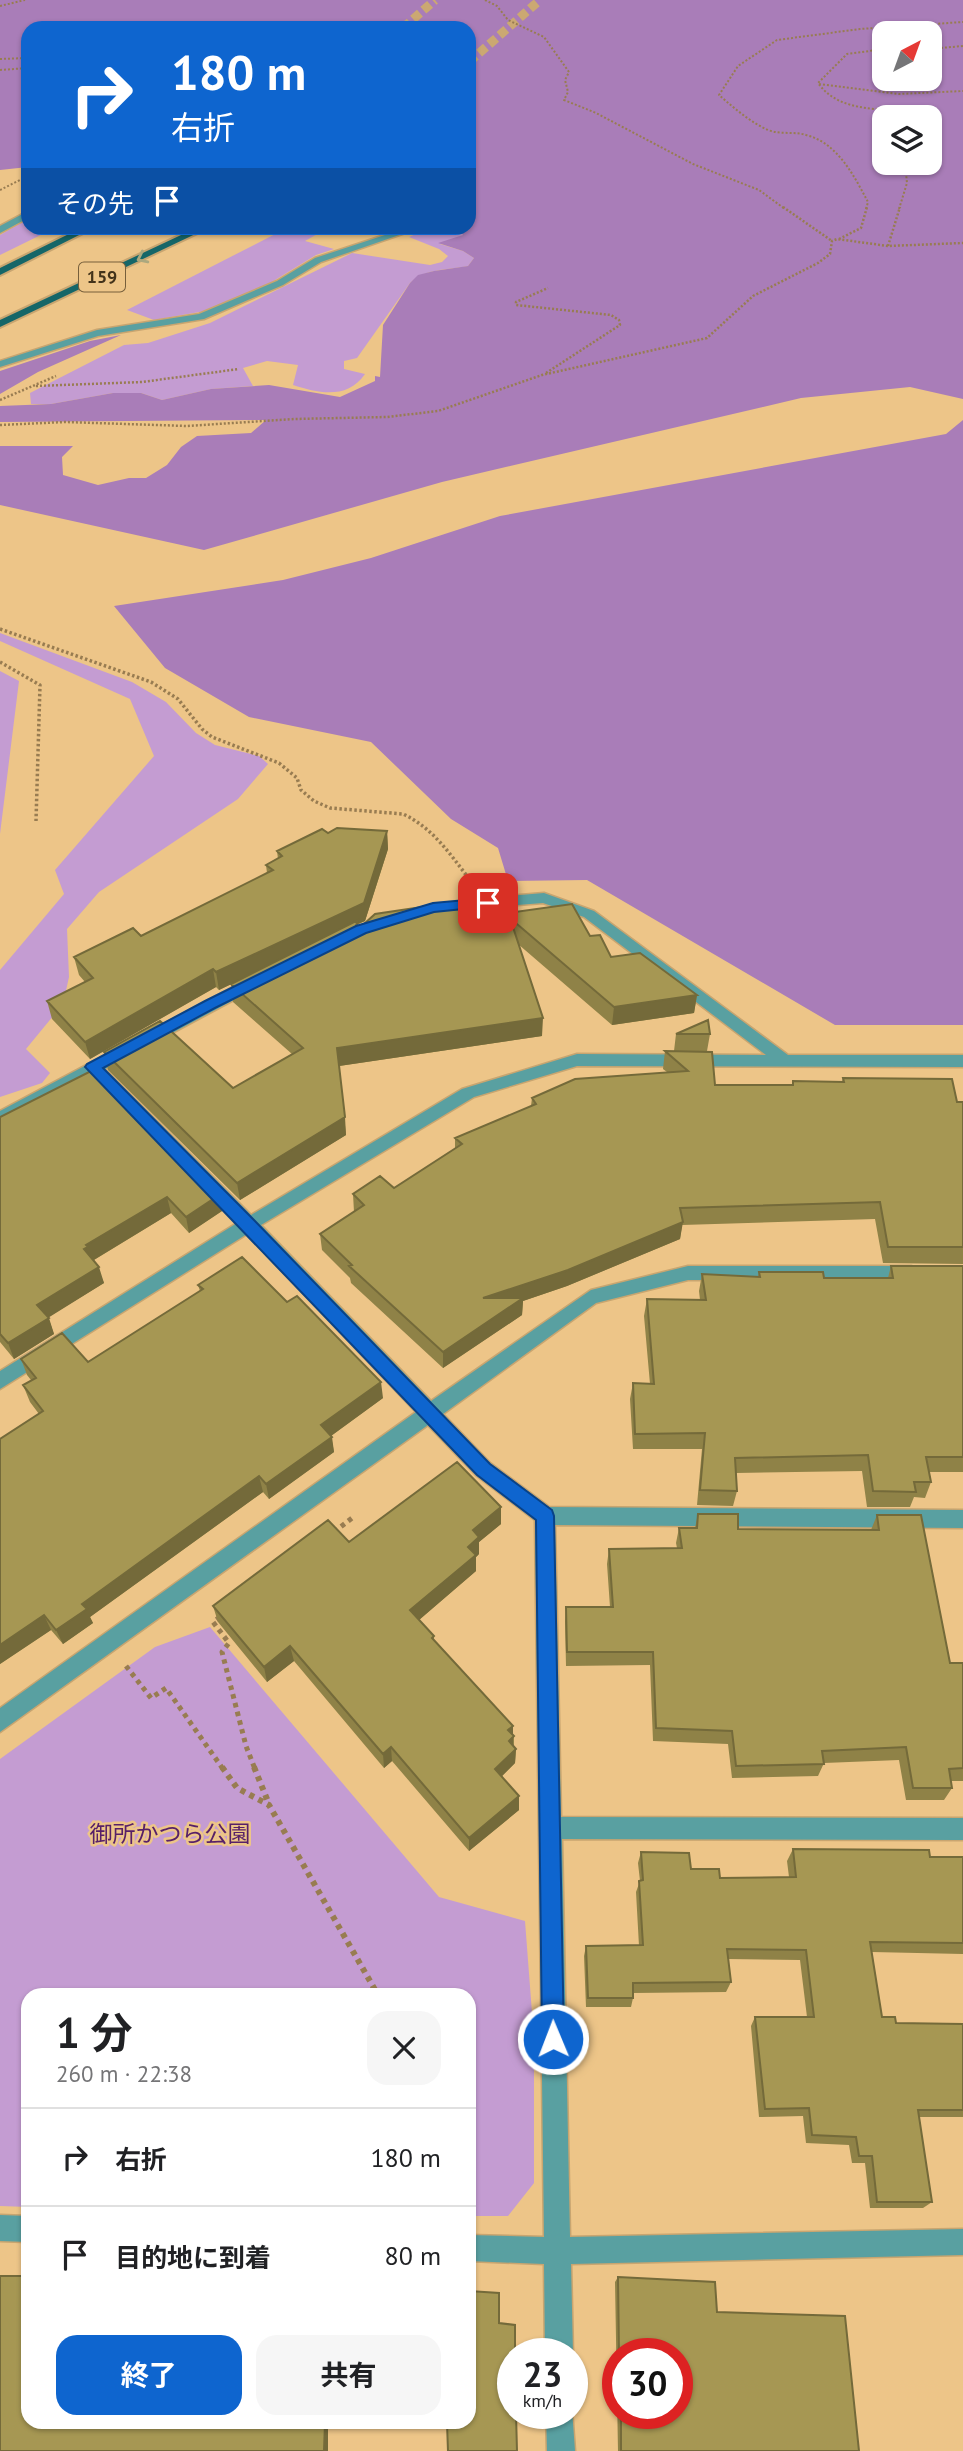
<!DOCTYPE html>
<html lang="ja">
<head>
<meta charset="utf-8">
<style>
  body { margin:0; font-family:"PT Sans","Noto Sans JP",sans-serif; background:#f6f6f6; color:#202124; height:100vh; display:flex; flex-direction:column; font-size:26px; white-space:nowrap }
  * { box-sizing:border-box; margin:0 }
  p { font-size:23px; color:#757577 }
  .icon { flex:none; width:38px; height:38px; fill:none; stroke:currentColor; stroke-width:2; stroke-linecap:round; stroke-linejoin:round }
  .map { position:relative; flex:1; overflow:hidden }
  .sheet { position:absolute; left:21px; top:1988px; width:455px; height:441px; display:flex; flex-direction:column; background:#fff; border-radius:21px; box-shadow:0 2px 5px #0004 }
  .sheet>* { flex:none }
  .hud { position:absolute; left:21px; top:21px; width:455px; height:214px; border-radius:21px; box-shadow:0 2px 5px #0004; background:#0e65cf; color:#fff; overflow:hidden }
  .needle { width:46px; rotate:41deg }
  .controls { position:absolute; left:872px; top:21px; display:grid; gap:14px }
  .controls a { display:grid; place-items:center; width:70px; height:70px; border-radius:14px; background:#fff; box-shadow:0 2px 5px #0004; font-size:35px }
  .speed { position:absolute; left:497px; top:2338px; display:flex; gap:14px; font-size:35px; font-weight:700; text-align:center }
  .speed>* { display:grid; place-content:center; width:91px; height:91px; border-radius:50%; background:#fff; box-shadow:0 2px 5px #0004; line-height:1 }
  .speed small { font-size:18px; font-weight:400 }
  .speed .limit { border:10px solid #d22; background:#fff; color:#111 }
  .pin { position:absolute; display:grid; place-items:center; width:60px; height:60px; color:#fff; margin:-30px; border-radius:14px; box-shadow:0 4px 10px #0006 }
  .me { position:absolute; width:77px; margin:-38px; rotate:359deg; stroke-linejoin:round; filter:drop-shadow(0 0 5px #0008) }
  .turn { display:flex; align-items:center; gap:24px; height:147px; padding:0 35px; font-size:32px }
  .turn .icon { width:91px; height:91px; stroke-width:2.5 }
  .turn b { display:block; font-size:49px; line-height:60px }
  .then { display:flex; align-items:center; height:66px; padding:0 35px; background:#0003; gap:14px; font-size:26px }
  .round { display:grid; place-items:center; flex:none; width:74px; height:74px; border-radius:21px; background:#f6f6f6 }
  .head { display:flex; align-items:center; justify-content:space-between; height:119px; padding:0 35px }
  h1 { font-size:42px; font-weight:700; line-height:52px }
  .action { display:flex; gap:14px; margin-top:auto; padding:14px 35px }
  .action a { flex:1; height:80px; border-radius:21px; background:#0e65cf; color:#fff; font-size:28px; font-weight:700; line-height:80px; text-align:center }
  .action a+a { background:#f6f6f6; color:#202124 }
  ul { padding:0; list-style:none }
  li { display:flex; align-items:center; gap:21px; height:98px; padding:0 35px; border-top:2px solid #e0e0e0 }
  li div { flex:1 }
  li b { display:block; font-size:26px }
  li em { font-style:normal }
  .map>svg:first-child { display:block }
  .green { fill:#c49cd2 }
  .forest { fill:#a97db8; fill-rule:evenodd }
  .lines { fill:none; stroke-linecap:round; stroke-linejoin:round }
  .trunk-tunnel { stroke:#cba872; stroke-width:9; stroke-dasharray:9 4.5; stroke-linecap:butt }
  .minor-casing { stroke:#c8a570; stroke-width:3 }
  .trunk-casing { stroke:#c8a570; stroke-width:4 }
  .path-far4 { stroke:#987c51; stroke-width:2; stroke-dasharray:2 2; stroke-linecap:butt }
  .path-far3 { stroke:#987c51; stroke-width:2.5; stroke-dasharray:2 2; stroke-linecap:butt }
  .path-far2 { stroke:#987c51; stroke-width:3.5; stroke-dasharray:2.5 2.5; stroke-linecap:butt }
  .path-far1 { stroke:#987c51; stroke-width:5; stroke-dasharray:4.5 4.5; stroke-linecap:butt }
  .path { stroke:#987c51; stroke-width:6; stroke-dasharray:5 5; stroke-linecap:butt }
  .minor { fill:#59a0a1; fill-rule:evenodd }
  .trunk { fill:#156668; fill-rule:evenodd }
  .wall { fill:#8f8247; fill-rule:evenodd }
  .shaded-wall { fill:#746a3a }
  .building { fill:#a69753; stroke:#746a3a; stroke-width:2 }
  .oneway { stroke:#aca87e }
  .route { fill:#0e65cf; stroke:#094287; stroke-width:2 }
  .labels { text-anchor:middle; stroke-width:5; stroke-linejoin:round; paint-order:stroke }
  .shield { fill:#edc588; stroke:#765f3b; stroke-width:2 }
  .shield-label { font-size:18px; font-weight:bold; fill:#43331a }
  .near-park-label { font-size:23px; fill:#572068; stroke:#edc588 }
</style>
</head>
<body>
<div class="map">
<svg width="963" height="2451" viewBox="0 0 963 2451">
  <rect width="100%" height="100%" fill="#edc588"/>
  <path class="green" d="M28,219v9h27l-55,27v-20z
    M287,228h41l-23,13 29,8 -18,6 -54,33 -57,23 -51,9 -27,-10z
    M425,230l37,3 2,2 -24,9 23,7 11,7 -6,8c-20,4 -42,2 -58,17l-53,75 -13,3v8l21,5c-17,25 -45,20 -72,11l5,-20 -31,-4 -24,7 10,18 -42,3 -49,11 -21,-7h-28l-62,11h-20l-1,-11 94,-48 24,-2 62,-20 136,-67 6,-3 78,12 12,-3 6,-6 -9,-7 -30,-12z
    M0,633l132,49 34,20 30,31 19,12 44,11 9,8 -30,35 -139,93 -32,37 2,48 -6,27 -37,45 24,24 -8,10 -42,14v-127l64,-76 -9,-24 99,-114 -24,-57 -130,-58z
    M0,671l19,10 -19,153z
    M210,1627l229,270 86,24 9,118v144l-26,33h-39v-221h-441v212l-28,-1v-447l155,-112z"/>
  <path class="forest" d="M0,0h963v399l-53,-12 -109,11 -359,84 -238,68 -204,-45v-59h73l-11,11 1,18 35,10 31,-7h17l21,-13 14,-18 16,-11 54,-3 15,-13 -266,2v-16l51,-2 62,-11h28l21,7 49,-11 58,-4 71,12 35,-16v-5l5,1 3,-52 27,-42 8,-8 16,-4 34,-5 6,-8 -11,-7 -25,-8 25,-8 -1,-2 -47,-5h54v-200h-441v139l-28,3zM884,33h45v46h-45zM884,117h45v46h-45z
    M121,335l-83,37 -38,22v-23l90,-30z
    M963,420v605h-128l-248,-145 -79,1 -10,-33 -47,-29 -80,-77 -122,-25 -84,-49 -51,-62 169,-26 88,-22 129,-42 446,-82z"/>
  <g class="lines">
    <path class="trunk-tunnel" d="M403,28l32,-28
      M469,62l71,-62"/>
    <g class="minor-casing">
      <path id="minor" d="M28,211v7l-28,15v-7z
        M382,228h14l12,4 -87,30 -38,23 -79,34 -106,17 -98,31v-6l97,-31 102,-16 78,-33 38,-23 79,-26z
        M544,893l50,18 194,144h175v12l-386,-1 -103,31 -213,128 170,176 160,-111 97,-24h223l6,2 3,5 -3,5 -6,2h-223l-92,23 -153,111 47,49 59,44 414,3v18l-408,-3 6,292 402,1v22l-401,-1 8,398 393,-8v26l-392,9 2,90 -1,1 -27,-1 -1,-90 -75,-3v-26l75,2 -9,-717 -59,-45 -48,-50 -428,307v-24l416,-296 -169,-178 -247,155v-18l237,-148 -145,-147 -92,48v-13l248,-132h10l3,4 -3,4 -153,82 146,146 211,-126 115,-35 189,1 -182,-138 -41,-14 -61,5 -7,-5 7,-5z
        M0,2215l28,1v26l-28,-1z
        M572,2409l3,42h-28l-1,-38h26z"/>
    </g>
    <g class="trunk-casing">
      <path id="trunk" d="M81,228h12l-93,47v-7z
        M196,228h12l-208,99v-7z"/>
    </g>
    <path class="path-far4" d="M485,0l12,6 11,14 36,17 25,35 -4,8 3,12 -4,8 32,13 97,51 66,26 26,19
      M0,6l25,-6
      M884,49l-37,5 -29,29c27,38 83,19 122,37v6l-11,11
      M929,49l34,-3
      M0,59l28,-1
      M0,70l28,-2
      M819,84l80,10 64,-3
      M0,190l28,-14
      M866,209l2,-7c-14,-26 -30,-59 -62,-67 -12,-4 -25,0 -38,-5 -18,-8 -34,-22 -49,-35l19,-29 39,-26 83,-11 103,-7
      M899,209l8,-26 -2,-20"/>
    <path class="path-far3" d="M783,207l49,34
      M839,239l22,-11 6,-21
      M888,246l12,-39
      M546,373l74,-48 -1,-5 -8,-5 -95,-10v-3l32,-14
      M36,386l106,-4 97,-13
      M0,400l56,-24
      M0,425l65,-3 122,4 107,-7 93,-2 51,-6 104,-36 165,-37 46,-42 65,-33 12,-9 2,-13 5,-2 51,7 75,-3"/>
    <path class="path-far2" d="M0,629l151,53 27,17 24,30 10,8 67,26 18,15 4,12 13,11 16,7 73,6c30,14 47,40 67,66
      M0,662l40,23 -4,136"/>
    <path class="path-far1" d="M334,1532l18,-14
      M220,1617l-7,5 16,21 -7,9 24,94 9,23
      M126,1666l25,32 15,-10 57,81"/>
    <path class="path" d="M222,1767l15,21 32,17 109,190
      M254,1767l15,37"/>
    <use href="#minor" class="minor"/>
    <use href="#trunk" class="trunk"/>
  </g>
  <path class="wall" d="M387,831l1,18 -23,72 -7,3 1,5 149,-16 82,23 21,21 86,38 -3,18 -82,12 -94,-81 24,92 -203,30 7,69 -106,65 -132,-130 -4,-18 129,36 59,-34 -59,-52 -2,-18 -12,6 -3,-3 -126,72 -38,-40 -5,-18 38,-19 -6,-7 -5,-18 67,-21 126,-63 -1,-8 12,-6 -1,-8 51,-18z
    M676,1034h34l-3,17 8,34h77l1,-4 49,1 1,-4 114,24h6v162l-80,-1 -8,-44 -193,6 -2,14 -113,47 -44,15 -1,14 -79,53 -92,-85 -1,-5 -28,-28 -2,-16 34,-22 -1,-18 41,-6 61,-39v-11l76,-32 1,-8 135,-26 -4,-3 2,-18h9z
    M0,1117l219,78 3,16 -33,22 -18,-20 -77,47 10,23 -56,34 6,17 -40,25 -14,-17z
    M891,1266h72v206h-34l2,10 -6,16 -11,-1 -4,10h-43l-5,-36 -126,2 1,18 -4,15 -36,-1 5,-56h-69l-3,-50 3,-16 17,1 -6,-68 3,-17 53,1 -1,-9 3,-17 56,3 1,-5 65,6h64z
    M198,1285l185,113 -52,38 3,16 -65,47 -6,-7 -173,125 3,6 -30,21 -12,-14 -51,34v-225l39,-25 -9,-12 -7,-17 8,-5 -4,-5 -6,-16 67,3 112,-71z
    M501,1507v17l-22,18v12l-3,3v14l-57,49 15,16v4l80,96v10l2,3 -1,14 -13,13 17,34 -50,41 -77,-90 -8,7 -90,-107 -27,21 -49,-60 -5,-16 136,-64z
    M698,1514l40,15 133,1 6,-15 73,148h13v118h-12l1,7 -8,12h-38l-7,-40 -75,3 -6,13 -86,2 -4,-34 -75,-3 -3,-76 -84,1 -1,-45 1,-14h44l-3,-43 2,-15 68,-1 -1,-5 3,-15h16z
    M793,1849l137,8h33v97l-91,-2 10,65 14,6 67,1v93h-44l13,85 -9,6h-53l-5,-45h-13l-3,-18 -43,-2 -3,-27 -44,1 -8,-91 4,-9h52l-7,-57 -72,-1 3,23 -5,10 -93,1v5l-2,9h-45l-2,-51 2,-10h53l-3,-54 4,-11 -2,-18 3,-11 79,26 69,-1 -2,-16z
    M618,2277l99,35 142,139h-241l-3,-169zM618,2354h59v59h-59z
    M343,2422h126l-22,4z"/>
  <path class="shaded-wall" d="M387,831l1,18 -23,72 -7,3 1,14 -6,-4 3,-9 -137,65 -3,-18z
    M213,969l3,18 -126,72 -5,-17z
    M697,995l-3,18 -82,12 2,-18z
    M543,1018l-1,18 -203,30 -2,-18z
    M345,1117l1,18 -106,65 -3,-17z
    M219,1195l3,16 -33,22 -3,-16z
    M167,1197l4,16 -79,48 -8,-12 2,-4z
    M683,1222l-3,17 -113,47 -44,15 -1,14 -79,53v-16l40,-54z
    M99,1267l5,16 -61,38 -6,-16z
    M49,1318l5,16 -40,25 -6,-16z
    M381,1382l2,16 -59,43 -3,-16z
    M332,1437l2,15 -65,47 -3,-15z
    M259,1476l4,16 -173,125 3,6 -30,21 -7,-14 26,-26z
    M501,1507v17l-22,18v12l-3,3v14l-64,55 -2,-16 58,-63 5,-17z
    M44,1615l7,15 -51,34v-19z
    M290,1646l4,15 -27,21 -3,-15z
    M513,1726v24l-5,5v-25z
    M391,1747l1,14 -8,7 -1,-14z
    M516,1749l-1,14 -20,20v-14z
    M519,1796v14l-50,41v-13z
    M325,2422h3v29h-4z"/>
  <path class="building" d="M337,828l50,3 -23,72 -148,69 -3,-3 -128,73 -38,-41 46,-23 -19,-21 59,-29 8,8 132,-66 -7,-5 16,-9 -5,-5 45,-22 6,4z
    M502,895l6,18 64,-9 18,32 10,-1 11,22 29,-4 57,42 -83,12 -104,-89 33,100 -206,30 8,69 -108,66 -133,-131 56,-31 73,67 70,-40 -72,-64 127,-64 -5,14 22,-20z
    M708,1020l2,14h-34z
    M665,1051l47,1 3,33h78v-4l51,1 -1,-4 109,1 5,23h6v145h-75l-8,-45 -200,6 3,14 -115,48 -85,28h40l-80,54 -94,-86 3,-1 -32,-31 44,-29 -11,-11 27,-18 14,12 68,-44 -7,-6 81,-34 -4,-6 43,-19 113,-8z
    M95,1069l124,126 -33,22 -19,-20 -81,48 2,2 -4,2 15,18 -62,38 12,13 -41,25 -8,-9v-217z
    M242,1257l45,45 10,-6 84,86 -60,43 11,12 -66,47 -7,-8 -177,128 5,5 -31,21 -12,-15 -44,30v-206l43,-28 -20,-26 13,-7 -15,-19 41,-26 26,29 115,-73 -5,-4z
    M891,1266h72v191h-37l5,25h-17l2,10 -43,-1 -5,-36 -133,3 2,33 -37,-1 5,-57 -70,1 -2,-51 21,1 -7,-85 59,1 -4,-26 58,3 -1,-5h64l1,6h69z
    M457,1462l44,45 -28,23 6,7 -11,10 8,8 -66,55 24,26 -2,2 81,88 -5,4 6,6 -5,5 7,8 -21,20 24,27 -50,42 -78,-91 -8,7 -93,-108 -26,21 -51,-61 115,-86 21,22z
    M698,1514h40v15l141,1 -2,-15h44l29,148h13v105l-14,1 3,19h-39l-7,-41 -84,4 2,13 -88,2 -4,-35 -76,-3 -3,-76h-86l-1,-45h47l-4,-58 73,-1 -3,-20h18z
    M793,1849l136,1 1,7h33v86l-93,-1 12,75h13l1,6 67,1v86h-45l14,92h-55l-5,-46h-13l-3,-19 -44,-2 -3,-27 -44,1 -10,-92h59l-8,-67 -79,-1 4,33 -98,1v15h-45l-2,-52 57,-1 -4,-64 4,-1 -2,-28 48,1 2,16h28l1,9 76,-1z
    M0,2276h28v146h297l-1,29h-324z
    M618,2277l97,5 2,30 128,4 14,135h-238v-38h56v-59h-58z
    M469,2291l30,2v30l16,2v29h-2v59h3l1,38h-69l-1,-28 -40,-1h62z"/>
  <defs><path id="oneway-chevron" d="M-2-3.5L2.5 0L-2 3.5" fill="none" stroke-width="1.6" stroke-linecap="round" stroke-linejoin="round" transform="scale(1.75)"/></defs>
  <use class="oneway" href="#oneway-chevron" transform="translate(142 258) rotate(154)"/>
  <path class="route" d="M488,898l7,5 -2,3 -59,6 -68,21 -151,75 -112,60 151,152 236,244 62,46 2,6 10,523 -3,8 -8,4 -8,-4 -3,-8 -6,-519 -59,-45 -392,-408 2,-3 118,-63 151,-75 77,-23z"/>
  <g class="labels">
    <rect class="shield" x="79" y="262.5" width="46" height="29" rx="5"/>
    <g class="shield-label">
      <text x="102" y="283">159</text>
    </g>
    <g class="near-park-label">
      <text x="170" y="1842">御所かつら公園</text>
    </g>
  </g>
</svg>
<div class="controls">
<a><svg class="needle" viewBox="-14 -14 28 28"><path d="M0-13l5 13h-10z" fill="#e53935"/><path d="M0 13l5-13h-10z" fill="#757577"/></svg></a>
<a><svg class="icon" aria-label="layers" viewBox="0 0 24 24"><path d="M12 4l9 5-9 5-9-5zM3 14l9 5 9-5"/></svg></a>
</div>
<div class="speed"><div>23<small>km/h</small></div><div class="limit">30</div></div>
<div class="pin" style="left:488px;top:903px;background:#d93025"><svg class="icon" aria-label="arrive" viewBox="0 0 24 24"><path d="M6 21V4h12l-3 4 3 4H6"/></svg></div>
<svg class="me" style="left:553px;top:2039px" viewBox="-20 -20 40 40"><circle r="17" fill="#0e65cf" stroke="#fff" stroke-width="3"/><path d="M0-11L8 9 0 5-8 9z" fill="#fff"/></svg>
<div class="hud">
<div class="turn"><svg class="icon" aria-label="right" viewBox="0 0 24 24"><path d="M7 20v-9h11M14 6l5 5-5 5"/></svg><div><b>180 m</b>右折</div></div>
<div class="then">その先<svg class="icon" aria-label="arrive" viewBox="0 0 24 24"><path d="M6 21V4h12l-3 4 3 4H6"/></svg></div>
</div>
<section class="sheet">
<div class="head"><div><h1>1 分</h1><p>260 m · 22:38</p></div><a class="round"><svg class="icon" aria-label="close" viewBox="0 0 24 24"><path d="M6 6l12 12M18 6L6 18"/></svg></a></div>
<ul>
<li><svg class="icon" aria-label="right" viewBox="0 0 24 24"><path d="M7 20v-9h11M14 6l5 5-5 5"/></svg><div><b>右折</b></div><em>180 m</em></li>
<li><svg class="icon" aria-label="arrive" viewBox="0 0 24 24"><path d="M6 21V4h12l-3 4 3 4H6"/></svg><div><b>目的地に到着</b></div><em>80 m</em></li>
</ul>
<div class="action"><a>終了</a><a>共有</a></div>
</section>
</div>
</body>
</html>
